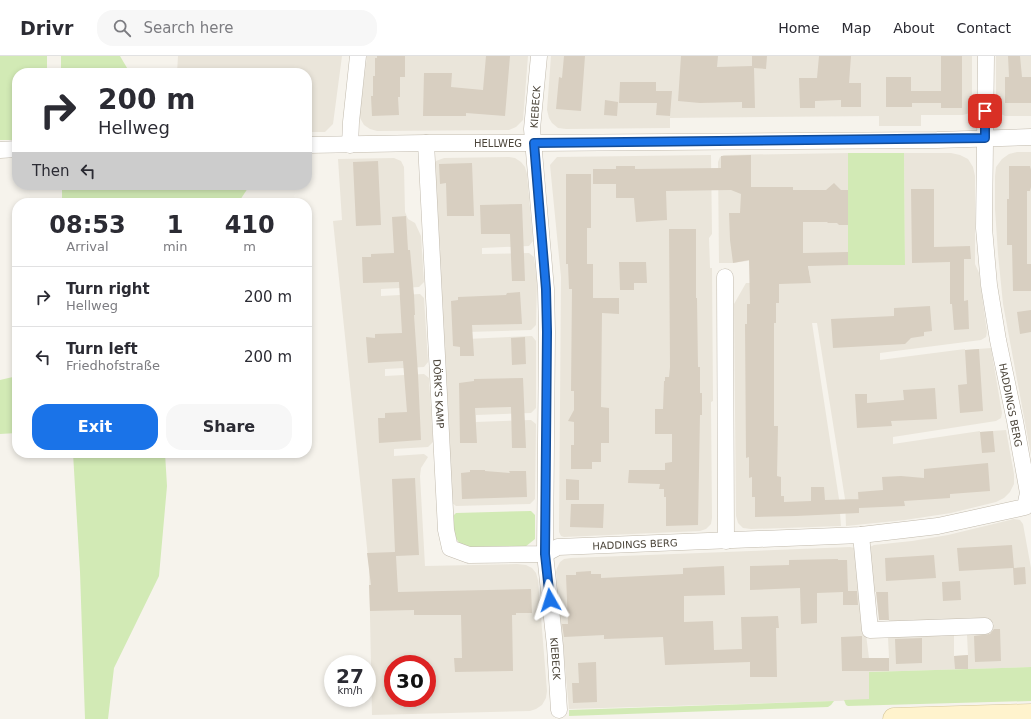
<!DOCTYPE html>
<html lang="en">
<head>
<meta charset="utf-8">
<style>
  body { margin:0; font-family:"DejaVu Sans",sans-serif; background:#f7f7f7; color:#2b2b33; height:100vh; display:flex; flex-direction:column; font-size:15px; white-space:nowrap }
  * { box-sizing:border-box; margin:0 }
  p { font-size:13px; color:#7c7c81 }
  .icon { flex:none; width:22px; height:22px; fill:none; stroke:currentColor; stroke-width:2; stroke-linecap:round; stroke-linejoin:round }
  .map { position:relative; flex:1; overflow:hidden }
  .sheet { position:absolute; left:12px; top:142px; width:300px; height:260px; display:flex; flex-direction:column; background:#fff; border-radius:16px; box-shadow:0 2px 6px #0003 }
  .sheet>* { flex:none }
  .top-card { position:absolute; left:12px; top:12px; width:300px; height:122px; border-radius:16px; box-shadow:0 2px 6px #0003; background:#fff; color:#2b2b33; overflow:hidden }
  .speed { position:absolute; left:324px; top:599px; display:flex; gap:8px; font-size:20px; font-weight:700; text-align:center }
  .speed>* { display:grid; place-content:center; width:52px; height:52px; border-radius:50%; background:#fff; box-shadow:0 2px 6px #0003; line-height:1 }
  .speed small { font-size:10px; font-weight:400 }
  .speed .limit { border:6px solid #d22; background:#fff; color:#111 }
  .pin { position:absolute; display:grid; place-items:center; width:34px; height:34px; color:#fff; margin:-17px; border-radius:8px; box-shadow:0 2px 6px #0006 }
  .me { position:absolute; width:44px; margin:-22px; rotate:354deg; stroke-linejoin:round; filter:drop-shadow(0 0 3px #0008) }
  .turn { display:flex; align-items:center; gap:14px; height:84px; padding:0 20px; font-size:18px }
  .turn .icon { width:52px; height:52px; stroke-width:2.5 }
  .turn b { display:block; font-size:28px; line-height:34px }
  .then { display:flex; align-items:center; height:38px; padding:0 20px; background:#0003; gap:8px; font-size:15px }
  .eta { display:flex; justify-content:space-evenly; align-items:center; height:68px; text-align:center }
  .eta b { font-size:24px; font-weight:700; line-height:28px }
  .button { display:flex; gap:8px; margin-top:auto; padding:8px 20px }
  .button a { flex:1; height:46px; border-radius:16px; background:#1a73e8; color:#fff; font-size:16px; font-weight:700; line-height:46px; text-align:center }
  .button a+a { background:#f7f7f7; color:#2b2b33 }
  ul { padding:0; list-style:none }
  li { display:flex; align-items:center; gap:12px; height:60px; padding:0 20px; border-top:1px solid #e1e1e2 }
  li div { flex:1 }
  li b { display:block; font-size:15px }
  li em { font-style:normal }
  header { display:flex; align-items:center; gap:24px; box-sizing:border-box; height:56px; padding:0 20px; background:#fff; border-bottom:1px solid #e1e1e2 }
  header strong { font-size:19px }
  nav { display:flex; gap:22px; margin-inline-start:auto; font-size:14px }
  .search { width:280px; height:36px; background:#f7f7f7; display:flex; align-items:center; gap:10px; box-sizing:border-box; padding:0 14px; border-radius:16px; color:#7c7c81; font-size:15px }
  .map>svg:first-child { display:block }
  .residential { fill:#eae5da; fill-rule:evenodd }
  .green { fill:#d2eab5 }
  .building { fill:#d8cfc1 }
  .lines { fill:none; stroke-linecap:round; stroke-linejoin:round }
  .street-casing { stroke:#c2bbae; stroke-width:17 }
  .secondary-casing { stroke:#d6c79b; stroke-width:23 }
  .street { stroke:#fff; stroke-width:16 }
  .secondary { stroke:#fff3cd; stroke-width:22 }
  .route-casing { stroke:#114b97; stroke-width:10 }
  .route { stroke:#1a73e8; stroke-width:7 }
  .labels { text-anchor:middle; stroke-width:3.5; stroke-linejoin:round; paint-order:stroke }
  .street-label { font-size:10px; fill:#4b4439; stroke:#fff }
</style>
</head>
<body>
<header>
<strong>Drivr</strong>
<div class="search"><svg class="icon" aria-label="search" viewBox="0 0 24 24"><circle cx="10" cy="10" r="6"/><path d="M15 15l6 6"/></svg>Search here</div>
<nav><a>Home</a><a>Map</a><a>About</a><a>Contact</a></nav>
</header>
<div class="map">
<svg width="1031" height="663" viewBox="0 0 1031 663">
  <rect width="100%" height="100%" fill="#f6f3ec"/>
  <path class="residential" d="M178,0h164l-9,68 -8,8h-18v-59h-130z
    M367,0h161l-5,64 -7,7 -7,3 -132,1 -7,-2 -6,-4 -4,-7v-7z
    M551,0h421v50l-2,7 -7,2h-42v11h-42v-10l-209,2v10l-104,1 -8,-1 -6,-5 -3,-5 -2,-8z
    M996,0h35v60h-26l-6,-3 -3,-7z
    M1017,96h14v303l-28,-151 -5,-50 -3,-45v-33l1,-9 6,-8 7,-5z
    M848,97v112h57l-1,-112h47l9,2 8,4 5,8 2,9v88l4,9 8,59 -1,5 -5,3 -101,13v7l85,-11v1l26,-2 11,65 -1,5 -5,3 -103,16v7l87,-13v1l26,-2 8,44v10l-4,8 -6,6 -8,4 -45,11 -46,7 -59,6 -1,-27 -28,-176h-5l27,176 2,27 -90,3 -8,-1 -5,-5 -2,-7 -2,-212 12,-21h65l-5,-30h-24l-28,7 -21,3h-14l-1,-101 2,-5 4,-2z
    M711,99l1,79 -3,4 1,30h2l1,133 -2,1 1,116 -1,6 -5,5 -6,2 -136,6 -3,-1 -2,-4 2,-255 -11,-112 7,-8z
    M509,101l6,1 6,4 4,5 2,7 6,67 -4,5 -47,2v6l47,-1 5,4 3,23 -1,45 -5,5 -64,2v7l65,-3 4,5v67l-5,5 -55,2v7l55,-2 5,4 -1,75 -5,5 -74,2 -5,-4 -18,-333 3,-8 8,-3z
    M394,102l7,3 3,6 1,45 3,7 7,4 6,13 3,46 -5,5 -38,2v7l39,-2 4,4 4,64 -4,5 -39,2v7l39,-2 5,4 4,64 -5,5 -34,2v7l30,-2 4,3 -7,11 -1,8 5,90 92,-2 9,1 6,3 4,5 2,7 9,111 -1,7 -4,7 -6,4 -6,2 -158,4 -3,-148 -36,-346 9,-1 -4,-61zM393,608h34v34h-34z
    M1014,463l6,1 3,4 8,44v99l-162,5v28l-300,9 -13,-137 1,-4 3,-6 4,-3 7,-1 279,-11 5,1 14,110h20l-1,-21 61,-6 5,4v21l14,-1 -1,-20 5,-5 -83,-4 -1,-34h-13l-4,-4 -2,-37 1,-4 4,-2 38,-4 36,-6z"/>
  <path class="green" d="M0,0h47v17h-30v67h-17z
    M61,0h59l10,17h-69z
    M848,97h56l1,112h-57z
    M62,129h188l-12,18h-176z
    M17,320v57l-17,1v-54z
    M73,397h92l2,33 -8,90 -45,92 -6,51h-23l-5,-147z
    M531,455l4,4v24l-10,8 -48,3 -17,-6 -5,-7 -3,-20 4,-4z
    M1031,611v34l-183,5 -2,-1 -2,-5 25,-1v-27z
    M834,645l-3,4 -3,2 -259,9v-6z"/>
  <path class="building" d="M377,0h28v21h-5v20h-2l1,18 -27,1 -1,-20h2v-20h2v-18h2z
    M486,0h24l-5,60 -39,-3v3h-43l1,-43h28l-1,14 32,3z
    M564,0h21l-4,55 -25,-2 3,-32 3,1z
    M681,0h37l-1,11 35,-1v-10h15l-1,13 -12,-1 1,40h-13v-6l-42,1 -22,-2z
    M819,0h32l-2,27h12v24h-20v-7l-26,1v7h-15l-1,-30h18z
    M941,0h21v52h-21v-5h-29v4h-26v-30h25v14h30z
    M1008,0h12l2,21h9v26h-26v-26h4z
    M620,26h36v9h16l-2,25 -14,-1 1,-12h-38z
    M605,44l13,2 -1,14 -13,-1z
    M751,99v32h42v3h33l8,-7 7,7h7v35h-9l-2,-2h-9l-1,-1h-24v31l45,-1v13l-40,1 3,17 -32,1v19h-3v20h-2v103h4l-1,50 4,1v19h3v6l27,-1v-14h13l1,13 34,-1v14l-63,3 -41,1v-20h-3v-20l-3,1v-21l-3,1 -1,-134h2v-20h3l-1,-44 -16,3 -3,-23 -1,-27h11l1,-19 -10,-4 -65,1 1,29 -31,2 -2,-24h-18v-14h-23v-15h23v-3h19v3l86,-1v-12z
    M378,105l3,64 -25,1 -3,-64z
    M472,107l2,53h-27l-1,-33 -6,1 -1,-20z
    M1009,110h21l1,4v17l-1,4h-3v73h4v27h-18l-1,-46h-5v-46h2z
    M566,118h25v54h-4v36h6v34h26v16l-17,-1 -1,94 8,1v35h-8v19h-9v7h-21v-24h3v-23l-6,-1 6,-11v-19h-3l1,-102h-3l-1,-25h-2z
    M911,133h23v58l36,-1 1,13h-7v42l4,-1 1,29 -15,1 -2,-26h-2v-42l-38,1z
    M522,148l3,77h-13l-2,-47h-29l-1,-29z
    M406,160l2,34h2l4,45 1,20h-1l4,59 3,66 -42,3 -1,-25h7v-5l22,-1 -4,-51 -35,2 -2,-26 9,1v-4l27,-1 -3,-51 -36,1 -1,-26h9v-3l23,-1 -2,-36z
    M669,173h27v69h1l1,69h2v26h2v22h-2l-2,110 -32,1v-29h-2v-8h-5l1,-5 -32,-1 1,-13h36v-7l7,-1v-28h-17v-25h8l1,-28h1v-4h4l1,-10z
    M619,206h27l1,21h-13v7h-14z
    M520,236l2,32 -50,1 2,31h-14v-9l-7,-1 -2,-45 7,-1v-3l48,-2 1,-2z
    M930,250l2,25 -8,1v4l-13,2 -6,6 -72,4 -2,-29 63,-3v-8z
    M1031,254v22l-11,2 -3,-22z
    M525,281l1,27 -14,1 -1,-27z
    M979,293l4,62 -23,2 -2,-28 9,-1 -2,-34z
    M523,322l3,70h-14l-1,-41 -36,1 2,35h-17l-1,-60 15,-2v-2z
    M935,332l2,31 -46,2 1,5 -35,2 -2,-34h12v9l37,-3 -1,-10z
    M993,375l2,21 -13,1 -2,-21z
    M988,407l2,28 -40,3v4l-46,3 1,5 -46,2 -1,-16 25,-2 -1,-13 19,-1 23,2v-9z
    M470,414h15v1l25,2 -1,-2h17l1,26 -65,2 -1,-26 9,-1z
    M415,422l4,77 -23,1 2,36 133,-3 1,24h-16v2h-4l1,56 -58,1 -1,-14h8l-1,-43h-47v-5l-44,1 -1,-26h2l-4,-32 28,-1 -3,-73z
    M566,423l13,1v20h-13z
    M571,448h33l-1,24 -33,-1z
    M1012,489l2,23 11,-1 1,17 -12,1 -1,-17 -54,3 -2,-23z
    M934,499l2,23 -50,3 -1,-23z
    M838,503v1h9l1,31h9l1,14h-15v-13l-26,1v30l-16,1 -1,-36 -50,2v-24l39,-1v-5z
    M724,510l1,29 -41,1v26l29,-1 1,29 28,-1 -1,-32 37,-1 1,12h-3l1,49h-27v-15l-85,3 -2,-28 -59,2v-4l-40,2 -2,-13h6l-2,-49h10v-3l15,-1v3h10v4l82,-4v-6z
    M960,525l1,19 -18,1 -1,-19z
    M876,536h12l1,28h-10z
    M994,573h6l1,32 -26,1 -1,-26 16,-2z
    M862,580v22h27v13h-47l-1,-34z
    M922,582v25l-26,1 -1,-25z
    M968,599v14h-13l-1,-13z
    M596,606l1,40 -24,1 -1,-20h7l-1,-20z"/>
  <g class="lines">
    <g class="street-casing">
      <g id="street">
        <path id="s1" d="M539,0l-7,73 14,160 1,43 -2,222 10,92 4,64"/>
        <path id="s2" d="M426,87l20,387 4,18 19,7 76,-1 13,-7 303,-12 77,-9 87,-19 3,-14 -13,-72 -17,-81 -9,-55 -5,-57 2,-172"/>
        <path id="s3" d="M307,89l119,-2h108l403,-3 94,-3"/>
        <path d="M350,89l1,-23 7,-66"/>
        <path d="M0,94l17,-1"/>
        <path d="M725,221l1,264"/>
        <path d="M861,479l9,95 115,-4"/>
      </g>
    </g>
    <g class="secondary-casing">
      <path id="secondary" d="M894,663l137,-4"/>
    </g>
    <use href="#street" class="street"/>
    <use href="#secondary" class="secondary"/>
  </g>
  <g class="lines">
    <g class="route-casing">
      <path id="route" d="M550,544l-5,-46 2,-222 -1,-43 -12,-146 451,-5v-27"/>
    </g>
    <use href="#route" class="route"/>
  </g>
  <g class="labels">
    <g class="street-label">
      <text transform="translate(535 51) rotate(-86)" y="4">KIEBECK</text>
      <text dy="4" stroke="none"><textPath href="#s3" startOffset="191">HELLWEG</textPath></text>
      <text dy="4" stroke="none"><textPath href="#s2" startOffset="251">DÖRK'S KAMP</textPath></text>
      <text transform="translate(1011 349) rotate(79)" y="4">HADDINGS BERG</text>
      <text dy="4" stroke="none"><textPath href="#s2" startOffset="594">HADDINGS BERG</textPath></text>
      <text dy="4" stroke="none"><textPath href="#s1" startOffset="604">KIEBECK</textPath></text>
    </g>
  </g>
</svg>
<div class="speed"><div>27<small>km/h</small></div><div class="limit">30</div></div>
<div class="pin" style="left:985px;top:55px;background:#d93025"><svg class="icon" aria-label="arrive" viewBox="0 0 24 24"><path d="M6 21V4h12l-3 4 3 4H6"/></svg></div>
<svg class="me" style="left:550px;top:544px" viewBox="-20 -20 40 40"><path d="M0-17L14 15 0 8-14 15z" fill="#1a73e8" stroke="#fff" stroke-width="4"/></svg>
<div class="top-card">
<div class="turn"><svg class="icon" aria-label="right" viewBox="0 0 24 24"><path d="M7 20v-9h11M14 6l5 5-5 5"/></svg><div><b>200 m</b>Hellweg</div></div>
<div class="then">Then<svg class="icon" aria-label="left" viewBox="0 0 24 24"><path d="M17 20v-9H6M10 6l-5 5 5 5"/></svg></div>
</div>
<section class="sheet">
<div class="eta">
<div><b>08:53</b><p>Arrival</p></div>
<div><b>1</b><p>min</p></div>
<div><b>410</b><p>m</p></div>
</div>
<ul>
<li><svg class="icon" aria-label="right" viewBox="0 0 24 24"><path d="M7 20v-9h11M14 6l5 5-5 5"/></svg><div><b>Turn right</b><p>Hellweg</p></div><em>200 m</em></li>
<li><svg class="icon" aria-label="left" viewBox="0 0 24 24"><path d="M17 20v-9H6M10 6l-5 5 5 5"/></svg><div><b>Turn left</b><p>Friedhofstraße</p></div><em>200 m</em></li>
</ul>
<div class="button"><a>Exit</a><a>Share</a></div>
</section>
</div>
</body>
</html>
